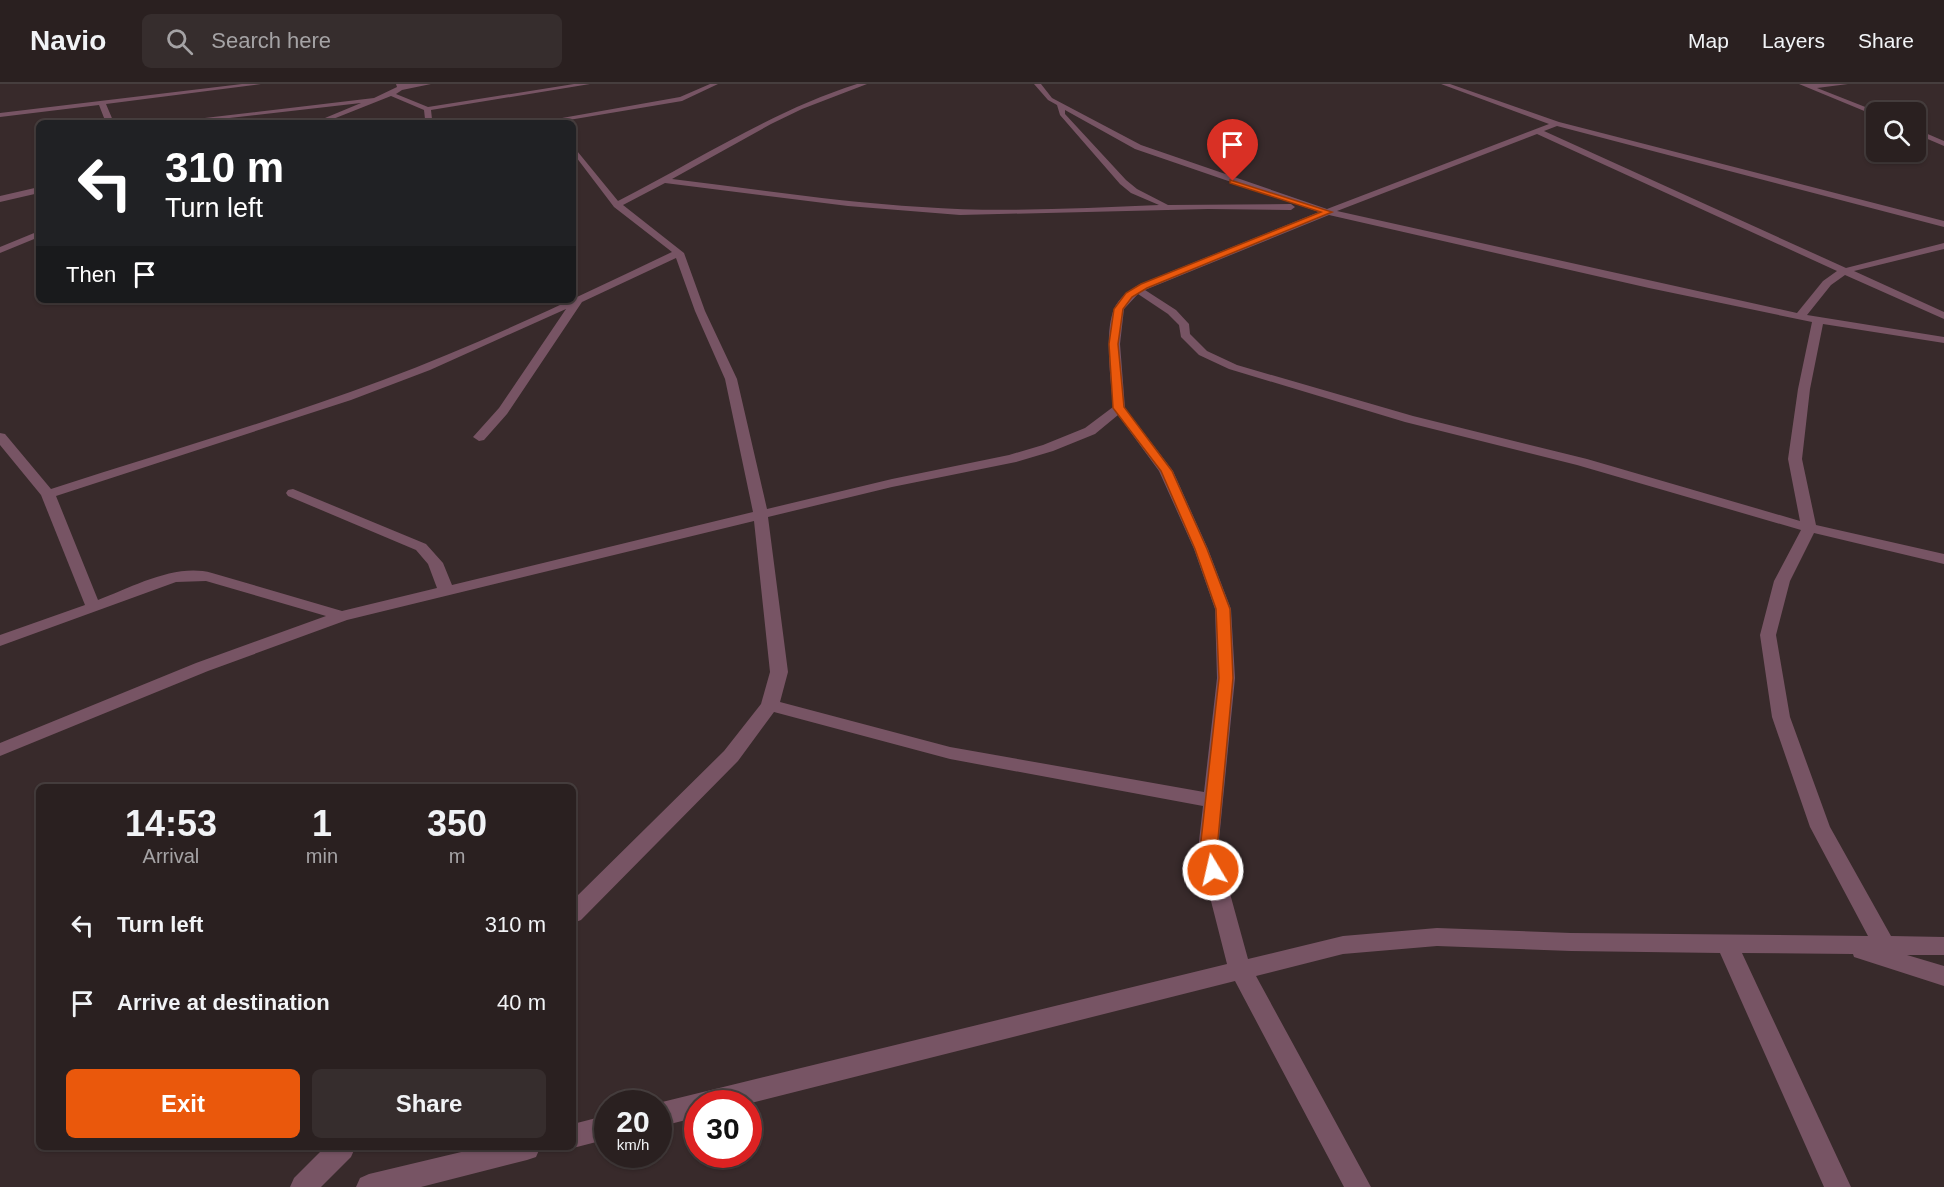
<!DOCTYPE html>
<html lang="en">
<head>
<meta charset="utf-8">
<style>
  body { margin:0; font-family:Arial,sans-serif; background:#362d2d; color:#f1f3f6; height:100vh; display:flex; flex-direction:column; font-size:22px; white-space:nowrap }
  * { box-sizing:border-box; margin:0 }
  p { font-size:20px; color:#a5a3a5 }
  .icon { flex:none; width:33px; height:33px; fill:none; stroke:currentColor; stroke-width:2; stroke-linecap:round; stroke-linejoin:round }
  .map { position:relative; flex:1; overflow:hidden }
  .side { position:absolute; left:36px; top:700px; width:540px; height:366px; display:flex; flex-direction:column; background:#2a2020; border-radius:9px; box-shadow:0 2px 4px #0004,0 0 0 2px #463e3e }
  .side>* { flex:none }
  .guide { position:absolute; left:36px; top:36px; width:540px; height:183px; border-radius:9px; box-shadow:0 2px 4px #0004,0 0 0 2px #463e3e; background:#202124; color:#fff; overflow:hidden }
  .fabs { position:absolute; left:1866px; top:18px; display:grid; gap:12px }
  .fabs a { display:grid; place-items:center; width:60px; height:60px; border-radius:9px; background:#2a2020; box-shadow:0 2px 4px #0004,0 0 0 2px #463e3e; font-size:30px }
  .speed { position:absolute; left:594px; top:1006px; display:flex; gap:12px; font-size:30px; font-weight:700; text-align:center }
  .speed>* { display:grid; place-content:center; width:78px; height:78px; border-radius:50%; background:#2a2020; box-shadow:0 2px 4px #0004,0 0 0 2px #463e3e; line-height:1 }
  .speed small { font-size:15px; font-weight:400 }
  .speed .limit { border:9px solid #d22; background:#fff; color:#111 }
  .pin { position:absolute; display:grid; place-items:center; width:51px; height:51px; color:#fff; margin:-62px -26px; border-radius:50% 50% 50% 0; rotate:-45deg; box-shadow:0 0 6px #0007 }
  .pin .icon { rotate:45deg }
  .me { position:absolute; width:66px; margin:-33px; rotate:351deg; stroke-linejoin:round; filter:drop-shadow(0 0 4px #0008) }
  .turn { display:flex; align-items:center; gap:21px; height:126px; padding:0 30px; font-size:27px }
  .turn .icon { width:78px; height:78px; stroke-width:2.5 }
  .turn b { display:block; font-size:42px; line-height:51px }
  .then { display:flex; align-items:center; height:57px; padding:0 30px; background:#0003; gap:12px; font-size:22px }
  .eta { display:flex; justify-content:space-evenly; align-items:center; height:102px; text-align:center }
  .eta b { font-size:36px; font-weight:700; line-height:42px }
  .button { display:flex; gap:12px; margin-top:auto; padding:12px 30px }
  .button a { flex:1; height:69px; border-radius:9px; background:#ea580c; color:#fff; font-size:24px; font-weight:700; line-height:69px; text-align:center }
  .button a+a { background:#362d2d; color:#f1f3f6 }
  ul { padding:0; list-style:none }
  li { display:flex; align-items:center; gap:18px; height:78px; padding:0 30px }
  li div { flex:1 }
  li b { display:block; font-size:22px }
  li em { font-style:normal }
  header { display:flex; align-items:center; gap:36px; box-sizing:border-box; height:84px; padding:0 30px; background:#2a2020; border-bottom:2px solid #463e3e }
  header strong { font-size:28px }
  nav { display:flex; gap:33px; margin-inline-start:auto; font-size:21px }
  .search { width:420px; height:54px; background:#362d2d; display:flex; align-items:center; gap:15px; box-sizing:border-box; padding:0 21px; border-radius:9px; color:#a5a3a5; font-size:22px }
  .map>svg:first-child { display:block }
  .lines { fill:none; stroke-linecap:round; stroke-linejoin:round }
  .minor { fill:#775464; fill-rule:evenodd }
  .route { fill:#ea580c; stroke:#983908; stroke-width:1.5 }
</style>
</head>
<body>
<header>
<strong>Navio</strong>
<div class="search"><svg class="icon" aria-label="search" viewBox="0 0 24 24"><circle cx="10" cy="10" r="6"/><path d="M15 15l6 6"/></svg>Search here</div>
<nav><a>Map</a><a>Layers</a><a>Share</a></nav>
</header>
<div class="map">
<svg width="1944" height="1103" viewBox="0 0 1944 1103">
  <rect width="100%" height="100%" fill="#382a2b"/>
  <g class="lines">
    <path class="minor" d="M242,0h19l-155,20 8,19h-8l-7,-18 -99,12v-4z
      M396,0h35l-29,6 -6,4 32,13 146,-23h16l-159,26 1,9 35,4h-76l34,-4 -1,-9 -33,-14 -68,27h-10l48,-20 -176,20h-23l212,-25 23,-11z
      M710,0h8l-36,17 -131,22h-17l146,-26z
      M857,0h10l-65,25 -31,15 -99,55c83,10 166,23 250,28 79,6 158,1 237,-2l-28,-12 -11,-9 -60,-69 -3,-10 -9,-5 -14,-16h7l11,14 89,47 186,64 222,-85 -108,-40h9l109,38 385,99v6l-387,-101 -13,5 302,137 98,-25v6l-90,22 90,41v7l-99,-44 -14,10 -24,30 137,22v6l-121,-19 -13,65 -8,70 14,66 128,29v10l-130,-31 -24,48 -14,54 14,82 40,110 61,109 53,1v18h-37l37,11v20l-90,-29 -1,-3 -111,-1 109,234h-27l-104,-234 -149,-2 -134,-5 -94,8 -87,22 115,211h-27l-109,-206 -488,123h-49v13l-40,10v-23h-2l2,-1 569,-139 -29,-114 5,-44 -253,-47 -176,-47 -36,49 -157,159 -8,3v-23l151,-149 37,-47 9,-32 -16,-151 -407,99 -139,51 -208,85v-13l196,-80 130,-47 -120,-35 -30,1 -176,64v-11l85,-30 -44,-110 -41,-50v-12l5,1 46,55c111,-36 223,-68 332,-109 100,-37 194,-83 289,-128l-58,-45 -41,-54v-7l45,55c78,-40 154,-90 239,-117zM1065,26l70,39 184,63 -179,72c-10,6 -21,13 -26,25 -10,25 -3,71 -1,98l-28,21 -42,17 -34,10 -117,24 -125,30 -30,-130 -32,-68 -21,-58 -61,-48 42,-22 183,23 112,9 248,-6 83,1 4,-3 -4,-3 -123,1 -31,-16 -11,-9 -61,-66zM1537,50l300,137 -14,10 -26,32 -460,-102zM1329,131l320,73 163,34 -14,67 -10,70 12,62 -213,-62 -174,-43 -176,-51 -30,-14 -17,-17 -1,-10 -13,-14 -31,-20zM676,174l19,53 30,68 28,133 -301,73 -9,-22 -17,-19 -133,-55 -5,1 -2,3 2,3 128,54 12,14 9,24 -95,23 -130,-38c-37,-10 -79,14 -114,27l-42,-104 295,-96 79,-30 136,-61 -67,99 -26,29 6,4 5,-1 23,-26 75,-112zM1138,210l30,20 11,11 2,12 18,18 30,14 176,53 172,43 224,65 -27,51 -14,54 12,82 38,110 58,109 -297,-3 -134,-5 -94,8 -95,23 -30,-109 17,-172 -4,-69 -23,-60 -35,-78 -48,-63 -5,-64 4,-35zM1118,331l41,56 35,78 21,60 2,69 -13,114 -254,-45 -170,-45 8,-30 -20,-155 124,-30 124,-25 37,-11 42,-17z
      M1799,0h49l-31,4 61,24 -2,4 -2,-1z
      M1916,45l28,12v5l-28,-12z
      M39,103v6l-39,9v-6z
      M39,147v6l-39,16v-6z
      M608,1031v24l-35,9h-2l2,-24z
      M324,1064h31l-4,9 -30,30h-31l4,-9z
      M478,1064h62l-4,9 -9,3 -106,27h-65l4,-9 9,-4z"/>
  </g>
  <path class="route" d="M1230,96l102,32 -185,76 -15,9 -9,12 -5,35 6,63 48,64 35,78 23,60 3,69 -16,172 5,20 -3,5 -6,2 -6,-2 -7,-25 19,-172 -3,-69 -21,-60 -34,-78 -48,-63 -4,-64 5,-35 12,-16 15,-9 180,-72 -91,-29z"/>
</svg>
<div class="fabs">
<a><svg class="icon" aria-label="search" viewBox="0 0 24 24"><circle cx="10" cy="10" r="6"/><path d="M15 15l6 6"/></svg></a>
</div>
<div class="speed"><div>20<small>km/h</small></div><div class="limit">30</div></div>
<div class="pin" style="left:1233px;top:97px;background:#d93025"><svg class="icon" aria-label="arrive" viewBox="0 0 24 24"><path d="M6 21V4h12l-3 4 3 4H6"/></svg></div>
<svg class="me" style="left:1213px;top:786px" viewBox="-20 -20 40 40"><circle r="17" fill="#ea580c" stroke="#fff" stroke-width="3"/><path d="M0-11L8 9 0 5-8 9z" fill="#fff"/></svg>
<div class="guide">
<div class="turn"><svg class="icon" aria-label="left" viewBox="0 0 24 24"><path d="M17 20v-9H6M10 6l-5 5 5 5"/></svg><div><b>310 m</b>Turn left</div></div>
<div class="then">Then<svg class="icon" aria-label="arrive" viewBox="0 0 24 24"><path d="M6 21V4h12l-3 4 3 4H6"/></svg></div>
</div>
<section class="side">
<div class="eta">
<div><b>14:53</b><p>Arrival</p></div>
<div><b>1</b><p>min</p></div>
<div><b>350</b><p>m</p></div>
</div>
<ul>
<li><svg class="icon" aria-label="left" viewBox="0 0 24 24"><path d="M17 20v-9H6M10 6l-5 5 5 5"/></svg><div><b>Turn left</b></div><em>310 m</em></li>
<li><svg class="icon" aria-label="arrive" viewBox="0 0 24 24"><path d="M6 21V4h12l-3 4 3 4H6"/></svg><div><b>Arrive at destination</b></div><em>40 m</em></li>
</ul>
<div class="button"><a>Exit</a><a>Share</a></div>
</section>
</div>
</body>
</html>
